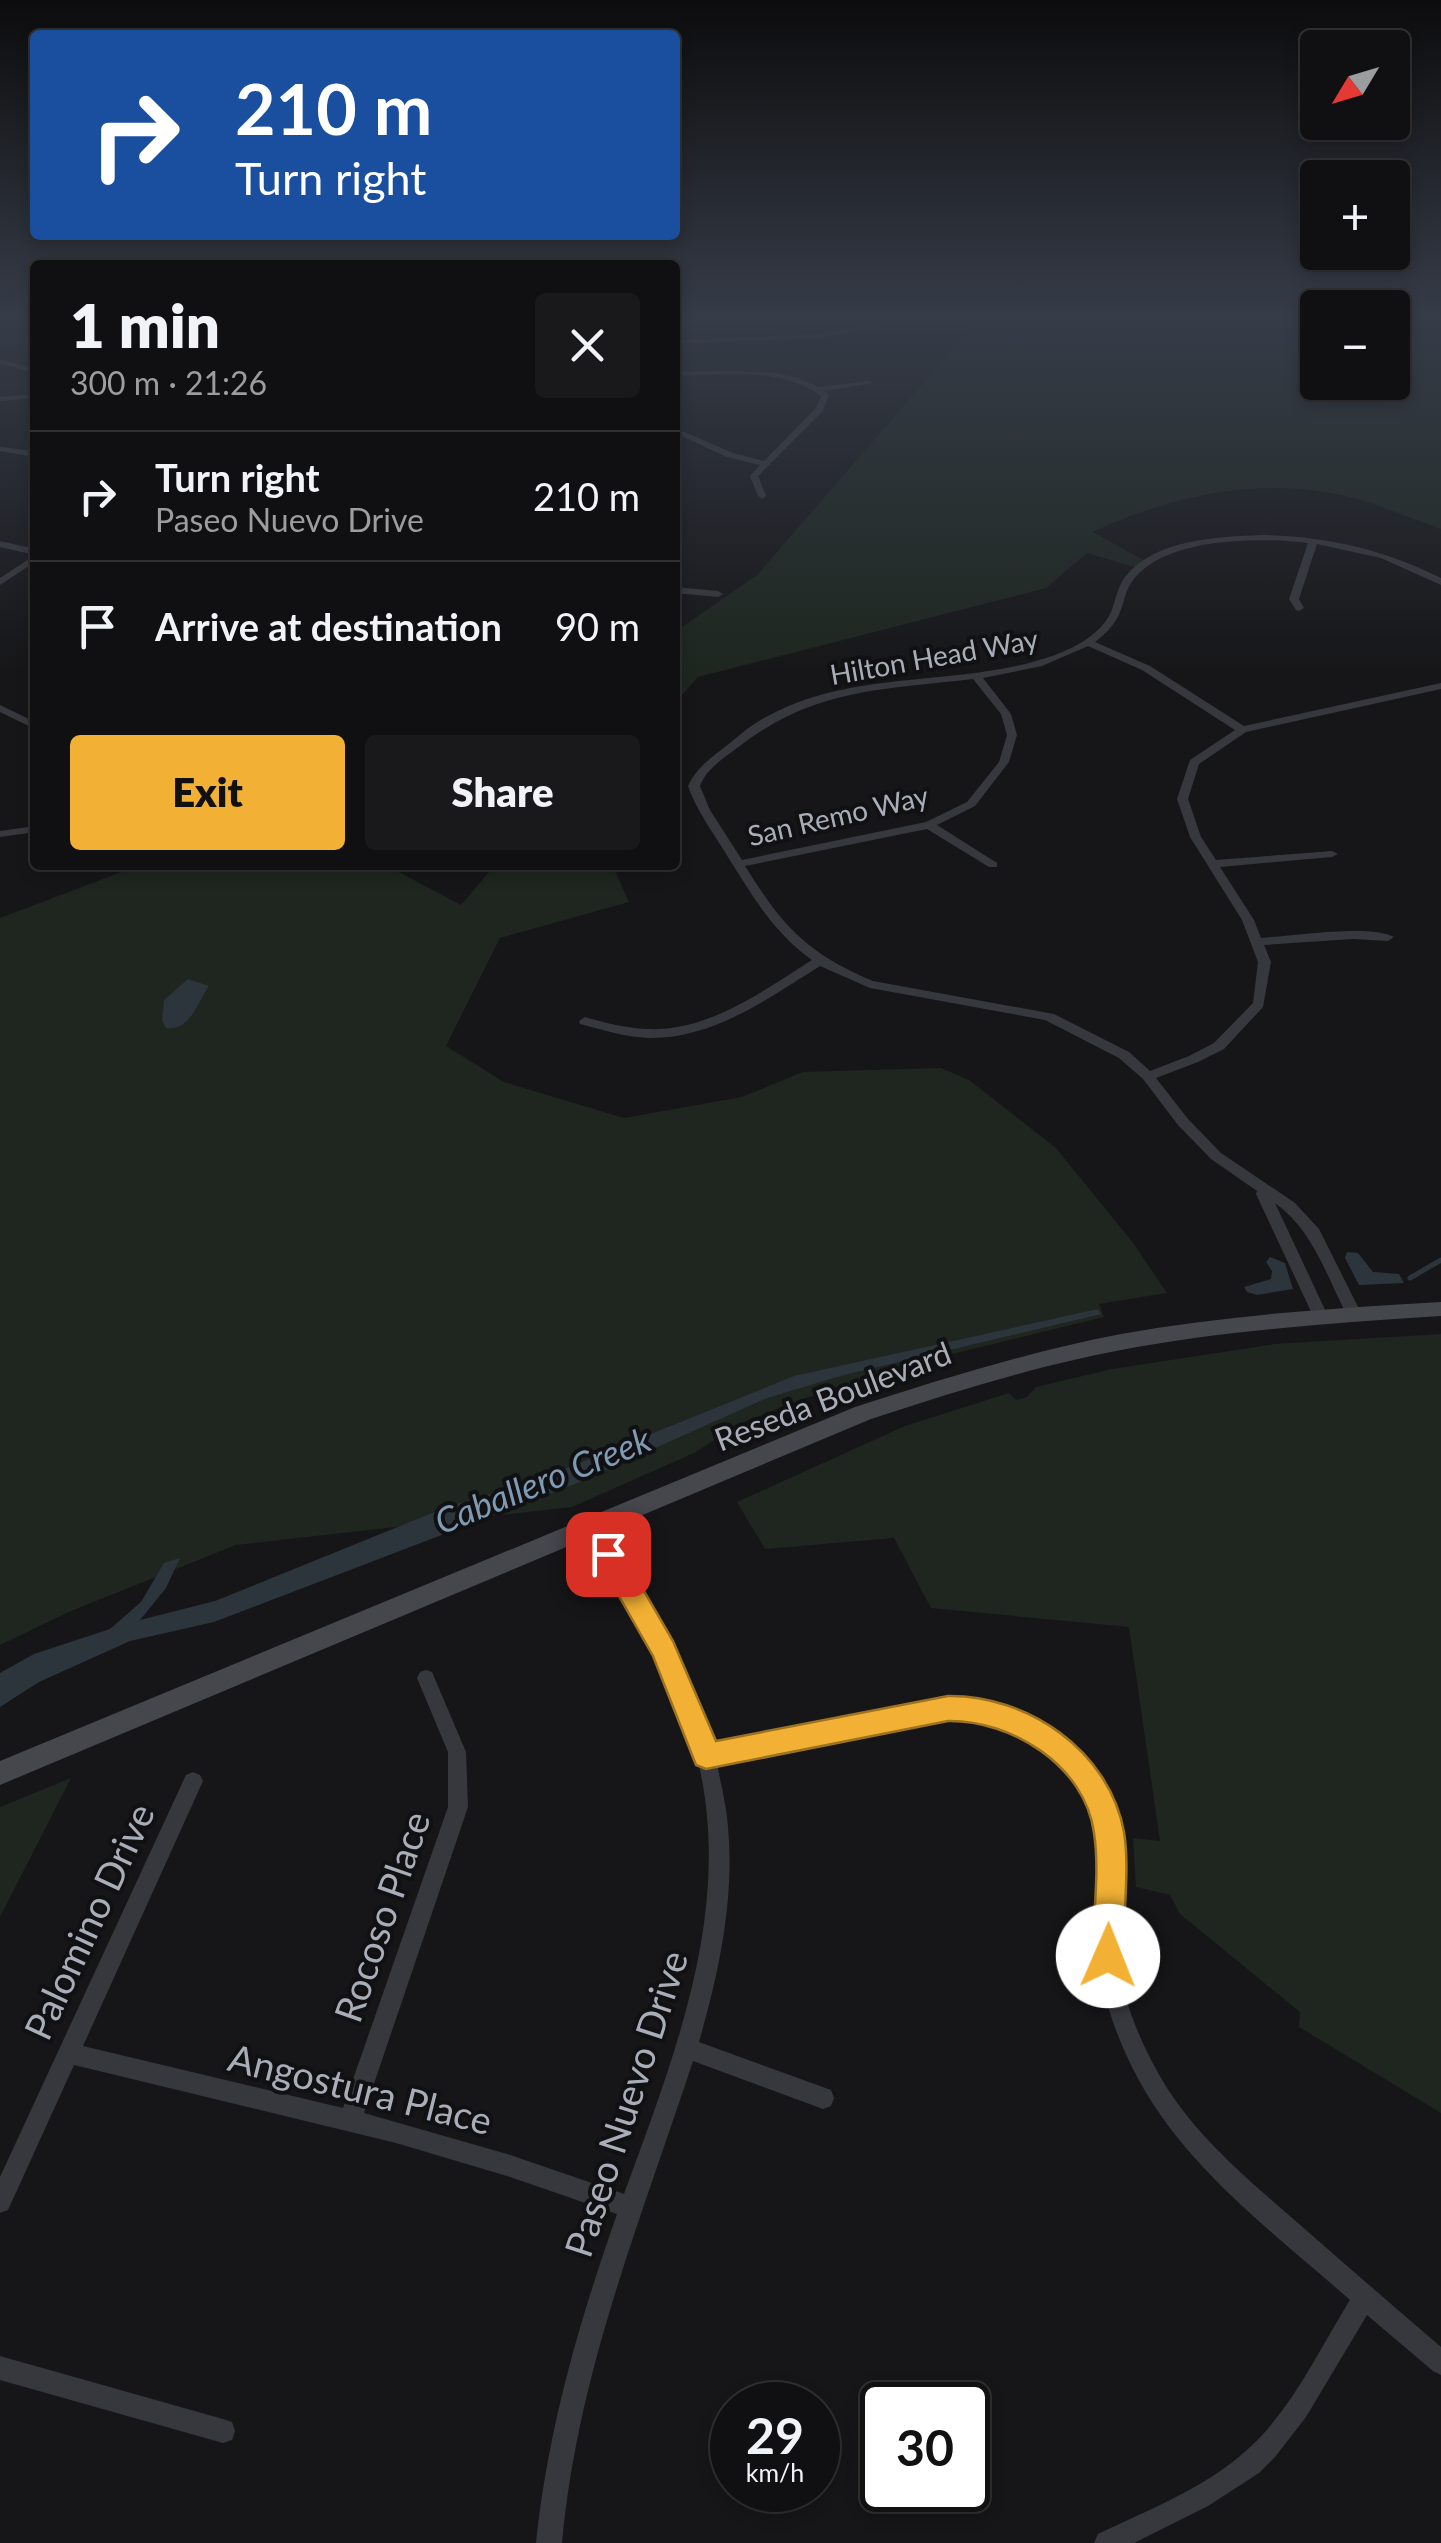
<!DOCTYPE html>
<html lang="en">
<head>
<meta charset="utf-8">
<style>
  body { margin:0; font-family:Lato,sans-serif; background:#19191b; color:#f1f3f6; height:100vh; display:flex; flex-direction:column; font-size:38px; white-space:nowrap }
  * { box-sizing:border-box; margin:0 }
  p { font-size:32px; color:#9c9d9f }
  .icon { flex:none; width:55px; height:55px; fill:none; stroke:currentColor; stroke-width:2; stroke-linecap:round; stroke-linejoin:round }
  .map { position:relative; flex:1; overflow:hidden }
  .details { position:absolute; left:30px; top:260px; width:650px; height:610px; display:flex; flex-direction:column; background:#101012; border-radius:10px; box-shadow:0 5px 15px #0003,0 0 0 2px #303032 }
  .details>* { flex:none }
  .top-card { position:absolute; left:30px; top:30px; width:650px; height:210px; border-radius:10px; box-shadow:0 5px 15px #0003,0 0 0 2px #303032; background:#1a4fa0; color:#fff; overflow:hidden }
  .needle { width:65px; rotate:232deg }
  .tools { position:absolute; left:1300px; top:30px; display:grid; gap:20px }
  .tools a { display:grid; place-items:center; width:110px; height:110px; border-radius:10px; background:#101012; box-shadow:0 5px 15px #0003,0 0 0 2px #303032; font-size:50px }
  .speed { position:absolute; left:710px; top:2382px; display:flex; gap:20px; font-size:50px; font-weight:700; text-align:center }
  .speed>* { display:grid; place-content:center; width:130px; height:130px; border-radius:50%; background:#101012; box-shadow:0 5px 15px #0003,0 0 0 2px #303032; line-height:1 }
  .speed small { font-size:25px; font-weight:400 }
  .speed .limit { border:5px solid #111; border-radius:15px; background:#fff; color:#111 }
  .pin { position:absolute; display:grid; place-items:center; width:85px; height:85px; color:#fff; margin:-42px; border-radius:20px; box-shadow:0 5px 15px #0006 }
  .me { position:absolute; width:110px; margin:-55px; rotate:1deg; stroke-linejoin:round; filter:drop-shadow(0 0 8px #0008) }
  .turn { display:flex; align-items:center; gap:35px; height:210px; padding:0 40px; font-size:45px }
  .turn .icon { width:130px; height:130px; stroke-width:2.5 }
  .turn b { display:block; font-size:70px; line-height:85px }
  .round { display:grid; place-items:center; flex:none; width:105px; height:105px; border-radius:10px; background:#19191b }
  .headline { display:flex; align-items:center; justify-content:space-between; height:170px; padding:0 40px }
  h1 { font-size:60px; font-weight:800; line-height:75px }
  .button { display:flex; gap:20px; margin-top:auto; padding:20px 40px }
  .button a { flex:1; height:115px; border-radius:10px; background:#f2b134; color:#111; font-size:40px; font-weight:800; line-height:115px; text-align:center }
  .button a+a { background:#19191b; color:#f1f3f6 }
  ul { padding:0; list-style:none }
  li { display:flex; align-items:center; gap:30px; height:130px; padding:0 40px; border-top:2px solid #303032 }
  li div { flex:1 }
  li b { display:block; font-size:38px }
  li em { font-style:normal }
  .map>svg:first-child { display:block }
  .green { fill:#1e261f }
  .water { fill:#2c353c }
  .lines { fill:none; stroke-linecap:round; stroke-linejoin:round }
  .stream { stroke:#2c353c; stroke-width:5 }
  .minor { fill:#37383d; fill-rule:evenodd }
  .secondary { fill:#45474d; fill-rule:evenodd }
  .route { fill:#f2b134; stroke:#9d7322; stroke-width:2.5 }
  .labels { text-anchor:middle; stroke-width:8; stroke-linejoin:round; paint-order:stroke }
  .far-street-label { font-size:28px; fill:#a8adb8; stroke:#111113 }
  .street-label { font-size:32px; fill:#a8adb8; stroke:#111113 }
  .water-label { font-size:35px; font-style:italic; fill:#7f9bb3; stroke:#111113 }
  .near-street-label { font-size:38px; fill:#a8adb8; stroke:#111113 }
</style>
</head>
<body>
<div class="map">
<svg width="1441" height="2543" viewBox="0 0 1441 2543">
  <rect width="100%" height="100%" fill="#161618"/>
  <path class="green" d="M0,318h35v22l-30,7 -5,8z
    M980,318h337l1,64h74l1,-64h48v211c-29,-10 -58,-23 -87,-31 -89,-23 -180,-4 -261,34l54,30 -9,6 -51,-15 -41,35 -348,89 -23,26v-71l82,-57z
    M140,865h246l75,40 34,-40h112l9,8 13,29 -129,36 -54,108 58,36 120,36 118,-21 61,-25 138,-4 28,12 87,68 78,96 33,49 -68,11 5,13 -152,37 -104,35 -40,8 -69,27 -45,29 -122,54 -336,38 -165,66 -71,34v-727z
    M1441,1334v779l-142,-86 1,-15 -120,-98 -10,-19 -34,-8 -3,-49 27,3 -31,-214 -198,-19 -37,-70 -129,11 -28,-47 168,-76 104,-33 7,7 11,-3 9,-10 76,-18 163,-25z
    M71,1778l-71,139v-110z"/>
  <path class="water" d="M188,979l21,7c-13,18 -18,45 -43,42l-4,-7 2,-21z
    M1347,1252l11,1 15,19 26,2 5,9 -45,2 -14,-27z
    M1270,1257l15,6 8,26 -36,6 -10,-3 -3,-5 27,-8 1,-8 -6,-9z
    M1098,1309l3,5 -257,61 -77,23 -192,86 -361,138 -84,19 -91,41 -39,25v-34l34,-19 76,-25 31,-27 23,-39 16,-5 -14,30 -26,32 75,-19 232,-94 93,-28 254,-103z"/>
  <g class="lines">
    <path class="stream" d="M1410,1278l31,-18"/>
    <path class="minor" d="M907,318h15l-103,20 -144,6v-4l144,-6z
      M0,359l35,10v4l-35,-10z
      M732,371l44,2 22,5 21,9 50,-6 4,2 -49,8 5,4 -6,16 -65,65 8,20 -4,3 -4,-3 -8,-20 10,-11 -33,-8 -52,-24v-5l58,25 31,8 52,-53 5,-12c-40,-30 -99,-21 -146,-20v-4z
      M35,394v4l-35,3v-4z
      M0,447l35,4v6l-35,-6z
      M1261,535c64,1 122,14 180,43v7l-60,-27 -64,-14 -18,55 5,9 -5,3 -3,-1 -7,-11 19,-56c-49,-6 -147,-6 -177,40 -6,9 -7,20 -11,29 -5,13 -15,22 -25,30l55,24 94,60 197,-43v6l-195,43 -47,32 -11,35 13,38 15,23 116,-9 6,3 -6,3 -112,10 34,53 7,18c31,-2 109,-14 133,-1l-6,4 -35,-2 -89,6 7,17 -8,45 -39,42 -26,13 -42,16 32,41 33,34 74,50 24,26 43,86 -3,4h-10c-22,-41 -35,-88 -74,-116l53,113 -3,4h-10l-59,-126 1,-3 -46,-32 -33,-34 -35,-46 -24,-21 -74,-38 -175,-32 -50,-22c-51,32 -107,73 -171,72 -24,-1 -46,-8 -69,-14l-1,-3 6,-4c21,6 40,11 62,12 61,3 116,-38 165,-69 -41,-29 -63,-70 -89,-111 -13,-21 -27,-40 -35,-63 9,-20 26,-30 42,-43 12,-10 24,-20 38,-27 83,-45 180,-30 268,-55 26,-7 63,-22 75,-49 5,-12 6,-24 14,-35 30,-38 92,-40 136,-42zM1088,646l54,24 93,60 -45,30 -13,39 13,38 52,83 16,42 -5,41 -39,40 -25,13 -39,15 -21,-19 -75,-38 -181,-33c-66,-28 -90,-54 -128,-115l182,-37 62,38h8v-4l-60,-38 38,-19 34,-44 8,-27 -6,-21 -28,-36 59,-12zM973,679l28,35 6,21 -8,27 -32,40 -41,20 -184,38 -32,-50 -10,-24c7,-18 23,-27 37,-38 77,-60 144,-58 236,-69z
      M0,541l35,8v6l-35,-8z
      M35,555v7l-35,23v-7z
      M675,587l43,4 5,3 -5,3 -43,-4z
      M0,705l35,17v7l-35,-17z
      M35,826v6l-35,5v-6z
      M592,1521l6,2c45,71 91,142 115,223l235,-46c83,6 167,57 172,148 3,35 -5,71 -2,106 4,48 24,93 49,134 34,53 84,94 131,135 48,42 95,83 143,124v28l-8,-4 -66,-56 -61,102 -31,40 -16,16 -51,33 -74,37h-40l4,-9c48,-23 100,-43 142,-78 49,-40 77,-103 110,-156 -79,-70 -169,-135 -217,-231 -18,-36 -32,-76 -35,-116 -3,-36 5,-71 3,-107 -6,-82 -78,-124 -153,-130l-231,47c3,18 8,36 10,54 9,76 -7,152 -28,225l132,48 3,8 -3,8 -8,3 -130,-48c-53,162 -115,310 -131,482h-26c12,-114 43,-221 81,-329l-110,-38 -111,-33 -322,-78 -66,145 -8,3v-36l186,-402 7,-3 7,3 3,6 -120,265 260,62 105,-301v-55l-31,-74 3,-6 6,-2 6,2 34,80 2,55 -104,306 143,41 117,40c60,-165 126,-326 52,-500 -25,-59 -62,-110 -93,-166l3,-5z
      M0,2356l223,63 9,3 3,9 -3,9 -9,3 -223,-63z"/>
    <path class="secondary" d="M1441,1302v14c-107,7 -214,14 -320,34 -85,16 -168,42 -250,69l-871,366v-24l855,-354c88,-28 176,-56 266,-73 106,-19 213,-26 320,-32z"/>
  </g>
  <linearGradient id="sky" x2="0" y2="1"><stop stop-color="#0c0c0d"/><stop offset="0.47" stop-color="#363c48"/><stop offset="1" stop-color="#363c48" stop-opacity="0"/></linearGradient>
  <rect width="1441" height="674" fill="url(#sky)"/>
  <path class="route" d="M608,1543l10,3 55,95 43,100 232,-45c79,-1 161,54 176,136 6,36 -1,86 -1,124l-4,11 -11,4 -12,-4 -4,-11c1,-39 8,-84 2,-123 -9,-68 -83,-113 -146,-112l-242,48 -10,-4 -43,-109 -58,-102 4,-8z"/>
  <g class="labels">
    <g class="far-street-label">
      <text transform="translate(934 657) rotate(-10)" y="10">Hilton Head Way</text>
      <text transform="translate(838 816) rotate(-13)" y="10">San Remo Way</text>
    </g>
    <g class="street-label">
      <text transform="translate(833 1397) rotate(-21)" y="11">Reseda Boulevard</text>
    </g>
    <g class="water-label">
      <text transform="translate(543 1481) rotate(-22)" y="12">Caballero Creek</text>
    </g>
    <g class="near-street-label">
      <text transform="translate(383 1917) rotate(-71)" y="13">Rocoso Place</text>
      <text transform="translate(90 1922) rotate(-65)" y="13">Palomino Drive</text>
      <text transform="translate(360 2090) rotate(14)" y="13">Angostura Place</text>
      <text transform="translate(627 2104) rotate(-72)" y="13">Paseo Nuevo Drive</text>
    </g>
  </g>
</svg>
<div class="tools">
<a><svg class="needle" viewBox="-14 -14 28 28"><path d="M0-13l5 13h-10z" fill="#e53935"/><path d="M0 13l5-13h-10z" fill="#9c9d9f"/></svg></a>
<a>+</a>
<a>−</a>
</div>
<div class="speed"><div>29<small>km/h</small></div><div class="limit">30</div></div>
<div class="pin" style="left:608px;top:1554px;background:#d93025"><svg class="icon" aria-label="arrive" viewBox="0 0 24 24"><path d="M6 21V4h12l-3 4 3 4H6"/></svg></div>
<svg class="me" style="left:1108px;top:1956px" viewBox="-20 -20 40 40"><circle r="19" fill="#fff"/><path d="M0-13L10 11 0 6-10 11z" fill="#f2b134"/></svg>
<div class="top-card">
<div class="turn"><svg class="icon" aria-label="right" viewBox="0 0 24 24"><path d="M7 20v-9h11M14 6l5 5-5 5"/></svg><div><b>210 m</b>Turn right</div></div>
</div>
<section class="details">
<div class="headline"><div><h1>1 min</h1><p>300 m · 21:26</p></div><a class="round"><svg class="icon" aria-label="close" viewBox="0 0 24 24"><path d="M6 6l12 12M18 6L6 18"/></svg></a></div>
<ul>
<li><svg class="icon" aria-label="right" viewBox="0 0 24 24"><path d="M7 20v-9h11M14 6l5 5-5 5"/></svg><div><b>Turn right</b><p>Paseo Nuevo Drive</p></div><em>210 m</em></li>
<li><svg class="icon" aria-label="arrive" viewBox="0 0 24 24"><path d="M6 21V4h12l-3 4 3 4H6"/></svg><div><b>Arrive at destination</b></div><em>90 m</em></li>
</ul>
<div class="button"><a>Exit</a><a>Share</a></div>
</section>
</div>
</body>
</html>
